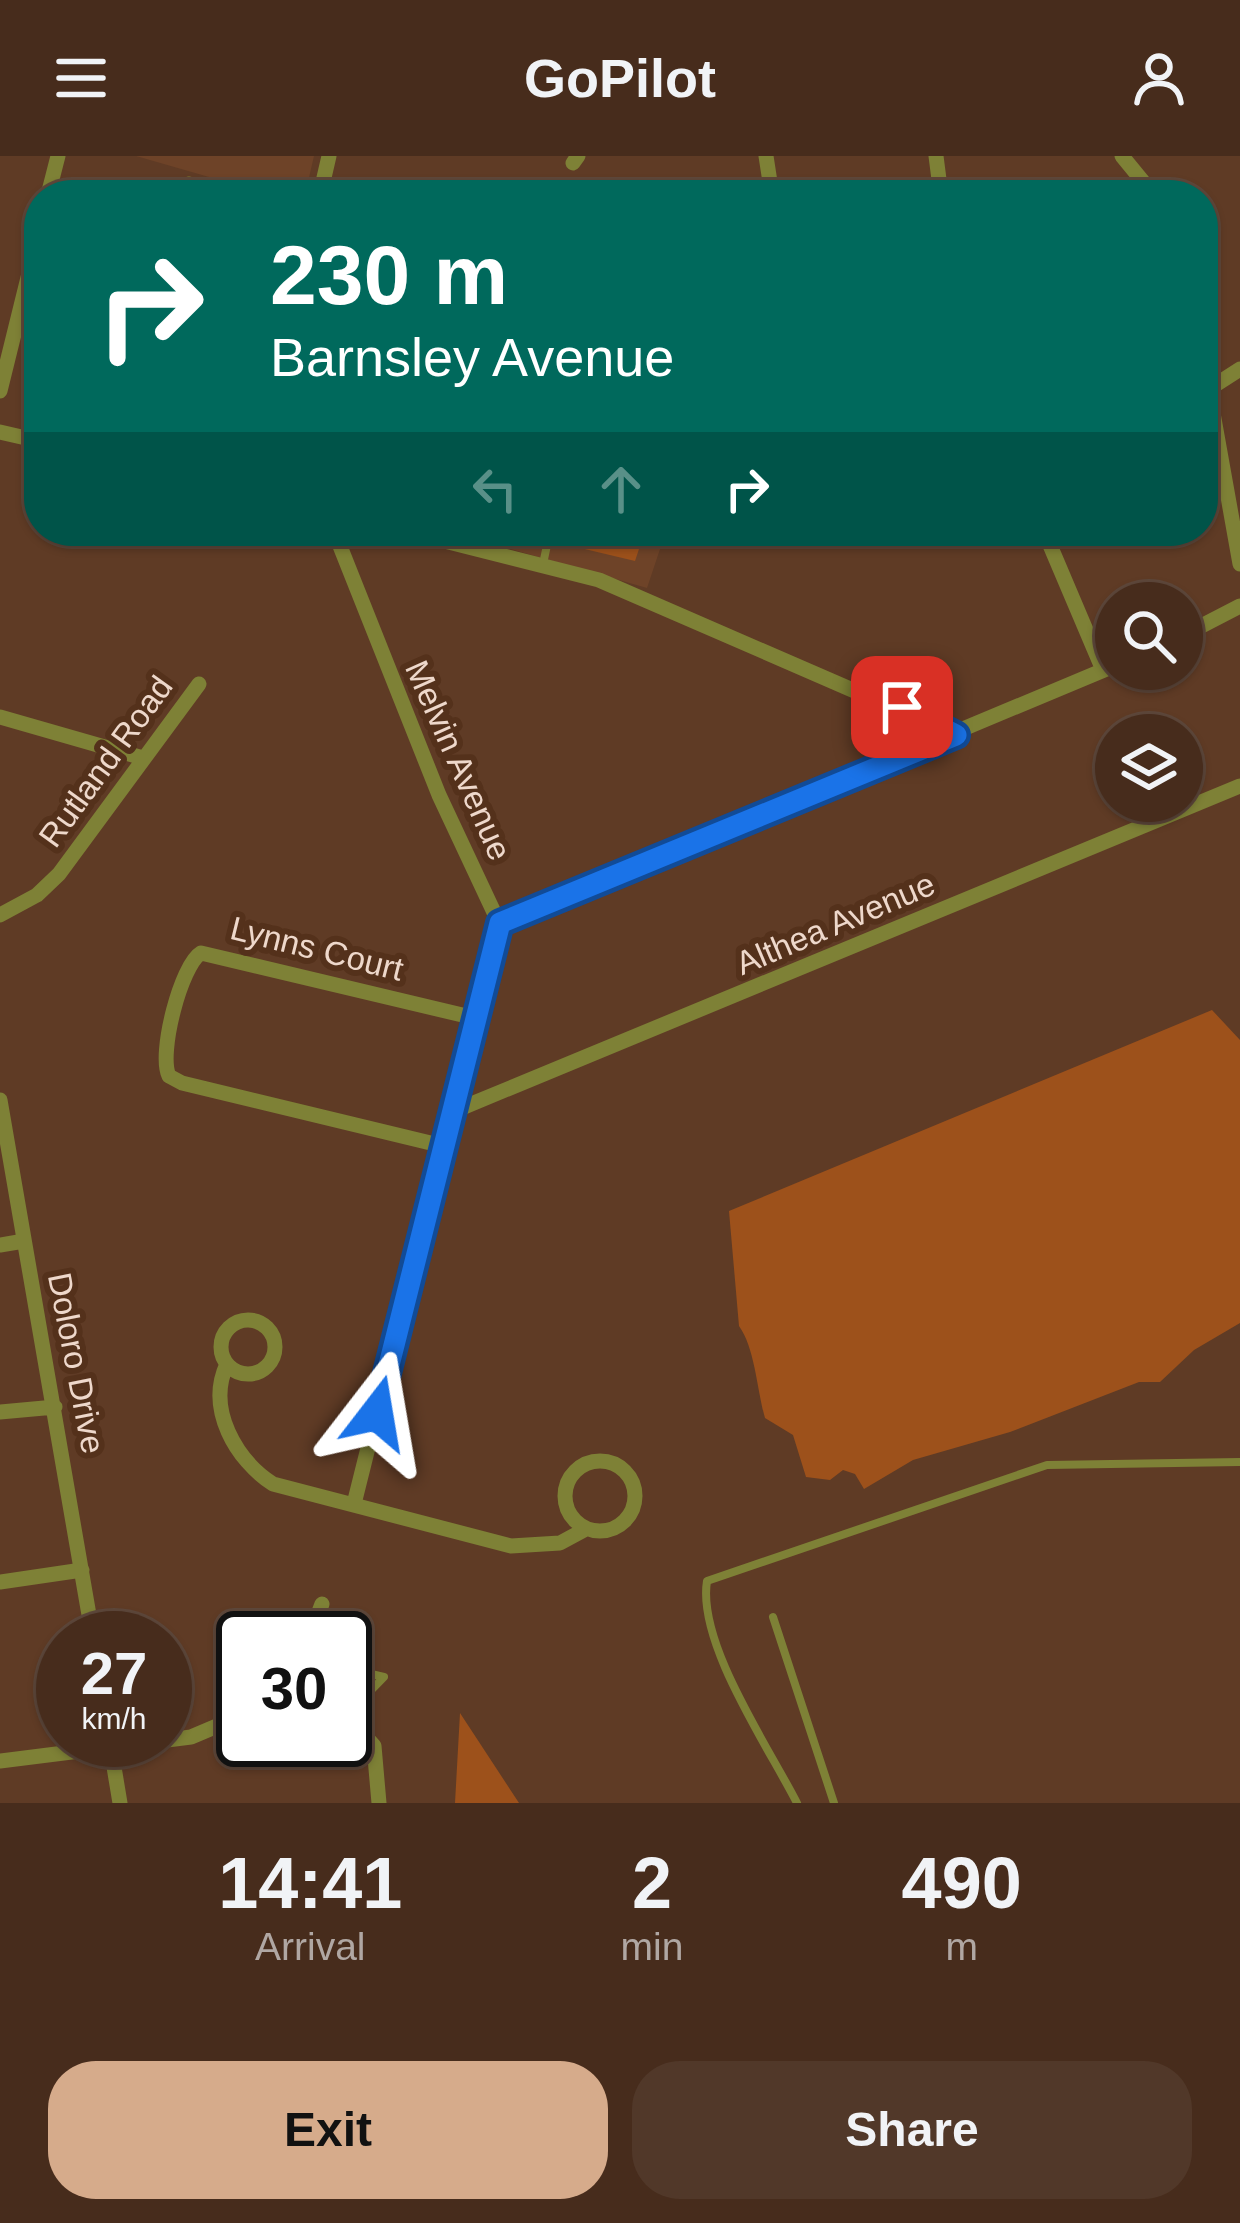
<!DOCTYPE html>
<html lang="en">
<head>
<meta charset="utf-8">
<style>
  body { margin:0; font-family:Helvetica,sans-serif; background:#513829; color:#f1f3f6; height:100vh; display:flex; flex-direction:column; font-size:45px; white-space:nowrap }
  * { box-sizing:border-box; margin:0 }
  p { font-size:39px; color:#b0a7a3 }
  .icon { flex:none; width:66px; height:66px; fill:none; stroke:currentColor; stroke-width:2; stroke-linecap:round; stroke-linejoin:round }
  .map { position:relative; height:1647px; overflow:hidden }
  .side { display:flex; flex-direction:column; background:#472c1c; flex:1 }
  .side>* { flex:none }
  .banner { position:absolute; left:24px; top:24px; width:1194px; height:366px; border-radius:48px; box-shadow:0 3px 9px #0004,0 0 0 3px #5f483b; background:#00695c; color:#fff; overflow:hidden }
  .fabs { position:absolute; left:1095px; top:426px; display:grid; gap:24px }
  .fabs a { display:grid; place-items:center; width:108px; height:108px; border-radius:50%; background:#472c1c; box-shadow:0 3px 9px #0004,0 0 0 3px #5f483b; font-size:60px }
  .speed { position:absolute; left:36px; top:1455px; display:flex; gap:24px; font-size:60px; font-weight:700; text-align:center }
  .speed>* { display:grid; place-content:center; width:156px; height:156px; border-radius:50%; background:#472c1c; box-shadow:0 3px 9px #0004,0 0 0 3px #5f483b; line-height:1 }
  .speed small { font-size:30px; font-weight:400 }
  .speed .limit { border:6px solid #111; border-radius:18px; background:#fff; color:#111 }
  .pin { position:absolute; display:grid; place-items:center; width:102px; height:102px; color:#fff; margin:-51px; border-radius:24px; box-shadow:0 6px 18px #0006 }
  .me { position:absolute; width:132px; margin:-66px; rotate:14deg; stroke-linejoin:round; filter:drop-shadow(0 0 9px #0008) }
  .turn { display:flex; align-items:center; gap:42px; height:252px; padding:0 48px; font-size:54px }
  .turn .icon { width:156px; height:156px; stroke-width:2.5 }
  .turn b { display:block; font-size:84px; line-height:102px }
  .lanes { display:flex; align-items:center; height:114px; padding:0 48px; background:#0003; justify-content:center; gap:60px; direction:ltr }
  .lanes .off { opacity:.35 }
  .eta { display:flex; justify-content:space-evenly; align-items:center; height:204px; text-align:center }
  .eta b { font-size:72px; font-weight:700; line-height:84px }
  .action { display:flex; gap:24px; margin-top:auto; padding:24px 48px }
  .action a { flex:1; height:138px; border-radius:48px; background:#d6ab8b; color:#111; font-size:48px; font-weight:700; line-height:138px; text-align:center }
  .action a+a { background:#513829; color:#f1f3f6 }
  header { display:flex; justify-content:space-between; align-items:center; height:156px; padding:0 48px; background:#472c1c; font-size:54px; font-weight:700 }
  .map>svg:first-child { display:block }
  .built { fill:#6e4328 }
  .green { fill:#9d511b }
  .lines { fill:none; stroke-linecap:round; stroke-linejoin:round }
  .lane { stroke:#7e8136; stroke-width:8 }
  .street { stroke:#7e8136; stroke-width:15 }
  .route-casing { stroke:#114b97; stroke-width:30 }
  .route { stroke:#1a73e8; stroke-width:21 }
  .labels { text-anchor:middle; stroke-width:12; stroke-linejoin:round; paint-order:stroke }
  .street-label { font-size:33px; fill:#eed8cb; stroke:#54311b }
</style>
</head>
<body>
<header><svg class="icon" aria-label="menu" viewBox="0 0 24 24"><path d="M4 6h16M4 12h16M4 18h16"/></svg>GoPilot<svg class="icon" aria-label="person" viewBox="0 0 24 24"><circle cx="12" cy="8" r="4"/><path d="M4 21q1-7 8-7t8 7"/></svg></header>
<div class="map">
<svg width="1240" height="1647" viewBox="0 0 1240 1647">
  <rect width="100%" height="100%" fill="#5f3b25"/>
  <path class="built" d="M136,0h178l-9,39h-33z
    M448,375h218l-19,57z"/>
  <path class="green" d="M577,375h68l-10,30 -63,-15z
    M1212,854l28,30v283l-46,27 -34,32h-21l-129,50 -97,28 -49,29 -9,-15 -12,-4 -13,10 -24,-3 -13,-42 -28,-17c-8,-28 -10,-70 -26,-92l-10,-115z
    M460,1557l59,90h-64z"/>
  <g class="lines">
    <path class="lane" d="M543,408l7,-33
      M773,1461l61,186
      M345,1512l39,9 -36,37
      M797,1647c-29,-57 -100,-160 -90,-222l340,-116 193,-3"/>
    <path class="street" d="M766,0l6,39
      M936,0l5,39
      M1122,0l32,39
      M573,7l5,-7
      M48,39l10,-39
      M186,39l3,-11
      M320,39l9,-39
      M1203,201l37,207
      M1209,233l31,-20
      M0,235l39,-158
      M0,276l39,9
      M334,375l105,264 60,128 -145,581
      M405,375l194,49 357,155
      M1044,375l59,139
      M1182,480l58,-30
      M0,561l143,41
      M0,759l37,-20 22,-21 140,-190
      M499,767l617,-258
      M0,944l93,538
      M452,956l788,-326
      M443,990l-261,-63 -13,-7c-11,-22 12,-111 32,-123l274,65
      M0,1089l24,-4
      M221 1191a27 27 0 1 1 54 0a27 27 0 1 1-54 0Z
      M227,1208c-21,45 9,96 46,120l238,62 49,-3 26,-14
      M0,1256l55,-5
      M565 1340a35 35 0 1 1 70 0a35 35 0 1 1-70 0Z
      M0,1426l82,-12
      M309,1482l13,-34
      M345,1557l29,33 5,57
      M110,1587l10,60
      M0,1605l191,-24 52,-22"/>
  </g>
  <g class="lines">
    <g class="route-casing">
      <path id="route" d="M377,1257l123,-490 456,-188 -54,-28"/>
    </g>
    <use href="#route" class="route"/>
  </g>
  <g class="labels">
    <g class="street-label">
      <text transform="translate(459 604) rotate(66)" y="12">Melvin Avenue</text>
      <text transform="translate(105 605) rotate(-54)" y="12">Rutland Road</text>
      <text transform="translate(835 767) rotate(-23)" y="12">Althea Avenue</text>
      <text transform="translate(317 792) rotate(14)" y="12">Lynns Court</text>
      <text transform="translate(77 1207) rotate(79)" y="12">Doloro Drive</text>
    </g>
  </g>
</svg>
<div class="fabs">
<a><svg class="icon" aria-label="search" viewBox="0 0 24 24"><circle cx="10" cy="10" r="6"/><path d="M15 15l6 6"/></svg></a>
<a><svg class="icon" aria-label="layers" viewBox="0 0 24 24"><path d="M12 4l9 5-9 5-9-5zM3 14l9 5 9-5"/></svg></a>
</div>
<div class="speed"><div>27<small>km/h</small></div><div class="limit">30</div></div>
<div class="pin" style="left:902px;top:551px;background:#d93025"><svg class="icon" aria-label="arrive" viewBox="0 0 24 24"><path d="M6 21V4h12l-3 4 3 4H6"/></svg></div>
<svg class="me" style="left:377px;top:1257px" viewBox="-20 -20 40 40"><path d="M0-17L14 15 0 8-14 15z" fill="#1a73e8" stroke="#fff" stroke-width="4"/></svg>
<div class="banner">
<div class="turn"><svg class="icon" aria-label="right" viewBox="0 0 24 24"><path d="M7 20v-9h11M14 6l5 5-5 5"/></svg><div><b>230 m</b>Barnsley Avenue</div></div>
<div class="lanes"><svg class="icon off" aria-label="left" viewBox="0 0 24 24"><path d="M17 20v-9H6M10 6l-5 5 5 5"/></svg><svg class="icon off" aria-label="ahead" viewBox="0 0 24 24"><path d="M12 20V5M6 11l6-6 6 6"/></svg><svg class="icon" aria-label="right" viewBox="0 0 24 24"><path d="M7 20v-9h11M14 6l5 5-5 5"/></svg></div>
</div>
</div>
<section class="side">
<div class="eta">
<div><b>14:41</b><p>Arrival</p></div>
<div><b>2</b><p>min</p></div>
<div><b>490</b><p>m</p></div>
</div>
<div class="action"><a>Exit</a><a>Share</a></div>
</section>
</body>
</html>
